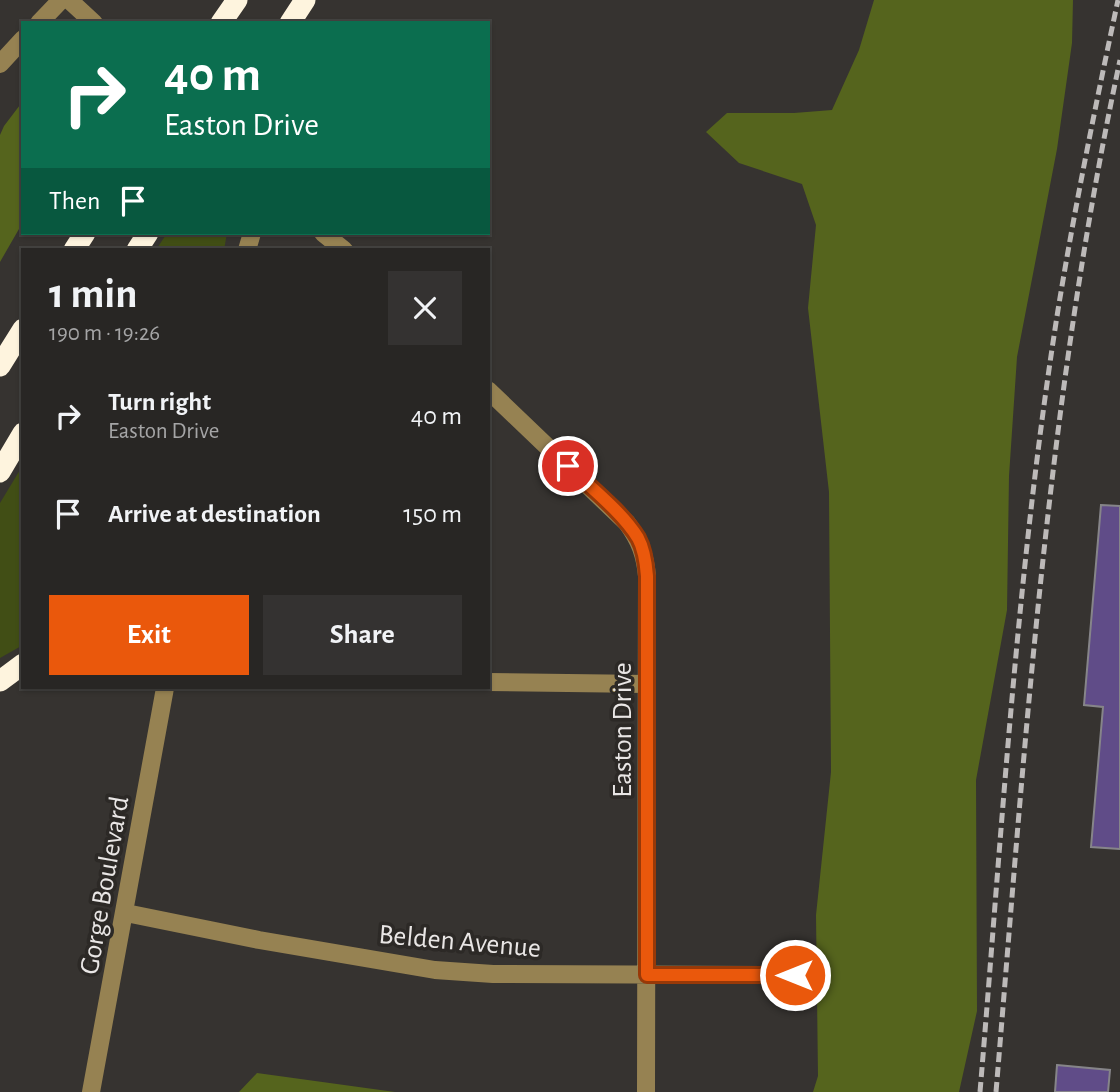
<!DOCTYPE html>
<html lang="en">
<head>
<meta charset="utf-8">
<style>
  body { margin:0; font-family:"Alegreya Sans",sans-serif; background:#343231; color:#f1f3f6; height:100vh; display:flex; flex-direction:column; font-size:26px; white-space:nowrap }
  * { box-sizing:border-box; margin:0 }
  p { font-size:23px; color:#a5a5a6 }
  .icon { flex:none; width:38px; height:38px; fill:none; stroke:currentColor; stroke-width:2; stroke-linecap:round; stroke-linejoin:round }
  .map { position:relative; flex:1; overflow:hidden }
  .panel { position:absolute; left:21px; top:248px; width:469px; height:441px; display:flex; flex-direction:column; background:#282624; border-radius:0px; box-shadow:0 2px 5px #0004,0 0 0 2px #444341 }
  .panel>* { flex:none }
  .guide { position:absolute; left:21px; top:21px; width:469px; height:214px; border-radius:0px; box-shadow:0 2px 5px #0004,0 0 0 2px #444341; background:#0b6e4f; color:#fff; overflow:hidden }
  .pin { position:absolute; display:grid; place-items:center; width:60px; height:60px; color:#fff; margin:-30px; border:4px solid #fff; border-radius:50%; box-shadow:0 2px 7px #0007 }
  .me { position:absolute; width:77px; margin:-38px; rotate:270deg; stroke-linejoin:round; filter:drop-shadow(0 0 5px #0008) }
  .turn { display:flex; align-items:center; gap:24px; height:147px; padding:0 28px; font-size:32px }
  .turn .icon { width:91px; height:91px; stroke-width:2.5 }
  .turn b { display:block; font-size:49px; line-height:60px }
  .then { display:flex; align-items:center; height:66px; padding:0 28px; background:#0003; gap:14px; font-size:26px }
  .round { display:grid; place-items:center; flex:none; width:74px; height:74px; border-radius:0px; background:#343231 }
  .summary { display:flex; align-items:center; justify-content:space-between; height:119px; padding:0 28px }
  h1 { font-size:42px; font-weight:700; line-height:52px }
  .action { display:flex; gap:14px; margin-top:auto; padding:14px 28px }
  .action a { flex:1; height:80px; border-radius:0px; background:#ea580c; color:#fff; font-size:28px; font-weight:700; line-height:80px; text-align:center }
  .action a+a { background:#343231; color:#f1f3f6 }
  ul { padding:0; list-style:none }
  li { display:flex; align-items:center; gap:21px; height:98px; padding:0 28px }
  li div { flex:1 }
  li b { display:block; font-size:26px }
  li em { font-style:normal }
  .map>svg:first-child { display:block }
  .green { fill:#414e15 }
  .forest { fill:#55641d }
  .building { fill:#604c88; stroke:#868589; stroke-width:2 }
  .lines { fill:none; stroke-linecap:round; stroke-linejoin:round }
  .minor { stroke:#968252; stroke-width:18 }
  .highway { stroke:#fef4de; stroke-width:21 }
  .rail { stroke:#bdbab9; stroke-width:5; stroke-dasharray:10 5; stroke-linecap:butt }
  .route-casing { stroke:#983908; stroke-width:18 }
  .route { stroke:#ea580c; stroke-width:12 }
  .labels { text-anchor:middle; stroke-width:7; stroke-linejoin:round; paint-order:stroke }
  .street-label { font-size:28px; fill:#e9e6e5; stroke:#2c2926 }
</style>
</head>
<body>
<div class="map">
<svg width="1120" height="1092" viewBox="0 0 1120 1092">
  <rect width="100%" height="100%" fill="#363330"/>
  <path class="green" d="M167,233h60l-3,17h-68z
    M23,465v180l-23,13v-155z"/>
  <path class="forest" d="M874,0h199l-1,43 -15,106 -40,208 -8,119 -2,134 -31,170 1,231 -18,81h-146l5,-16 -2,-161 15,-143 -2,-280 -21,-184 8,-83 -14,-41 -63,-21 -33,-31 21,-19h67l38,-3 27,-60z
    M23,101v121l-23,40v-127l4,-9z
    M257,1073l138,19h-156z"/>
  <path class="building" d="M1101,505l19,1v343l-29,-2 12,-140 -19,-2z
    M1057,1065l53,5 -2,22h-53z"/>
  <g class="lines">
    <path class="minor" d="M69,0l25,23
      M39,23l22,-23
      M0,64l23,-25
      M323,233l21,17
      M247,250l5,-17
      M488,390l139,133c13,18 18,32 20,53l-1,516
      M488,682l159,2
      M126,913l133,27 176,30 58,4 302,1
      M91,1092l74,-404"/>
    <path class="highway" d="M221,23l16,-23
      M290,23l15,-23
      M74,250l11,-17
      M137,250l11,-17
      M0,366l23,-37
      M0,472l23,-39
      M0,681l23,-17"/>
    <path class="rail" d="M980,1092c22,-261 37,-524 78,-782 17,-104 38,-207 60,-310
      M996,1092c29,-346 51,-692 124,-1032"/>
  </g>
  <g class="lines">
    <g class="route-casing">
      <path id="route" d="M568,466c22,21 54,46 70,72 6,11 8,25 9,38v399h148"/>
    </g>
    <use href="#route" class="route"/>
  </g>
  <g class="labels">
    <g class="street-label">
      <text transform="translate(621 730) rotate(-90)" y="10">Easton Drive</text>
      <text transform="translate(103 885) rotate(-80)" y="10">Gorge Boulevard</text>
      <text transform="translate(460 940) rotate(5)" y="10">Belden Avenue</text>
    </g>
  </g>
</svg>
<div class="pin" style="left:568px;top:466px;background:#d93025"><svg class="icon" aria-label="arrive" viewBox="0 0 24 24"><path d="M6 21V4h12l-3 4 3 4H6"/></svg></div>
<svg class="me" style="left:795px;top:975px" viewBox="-20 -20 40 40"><circle r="17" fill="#ea580c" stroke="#fff" stroke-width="3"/><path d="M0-11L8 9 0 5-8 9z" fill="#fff"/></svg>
<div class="guide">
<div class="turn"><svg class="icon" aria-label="right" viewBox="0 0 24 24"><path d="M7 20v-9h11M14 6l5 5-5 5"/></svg><div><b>40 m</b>Easton Drive</div></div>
<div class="then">Then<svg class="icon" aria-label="arrive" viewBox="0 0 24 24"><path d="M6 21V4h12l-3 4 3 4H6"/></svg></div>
</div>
<section class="panel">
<div class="summary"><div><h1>1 min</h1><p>190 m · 19:26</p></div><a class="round"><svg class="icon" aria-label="close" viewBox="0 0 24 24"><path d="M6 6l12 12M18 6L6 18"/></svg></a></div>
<ul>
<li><svg class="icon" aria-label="right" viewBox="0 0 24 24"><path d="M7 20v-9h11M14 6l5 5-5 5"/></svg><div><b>Turn right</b><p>Easton Drive</p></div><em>40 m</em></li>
<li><svg class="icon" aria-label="arrive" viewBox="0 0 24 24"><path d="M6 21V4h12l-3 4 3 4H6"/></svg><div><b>Arrive at destination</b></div><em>150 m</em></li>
</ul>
<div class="action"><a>Exit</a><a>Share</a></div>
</section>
</div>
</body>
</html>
